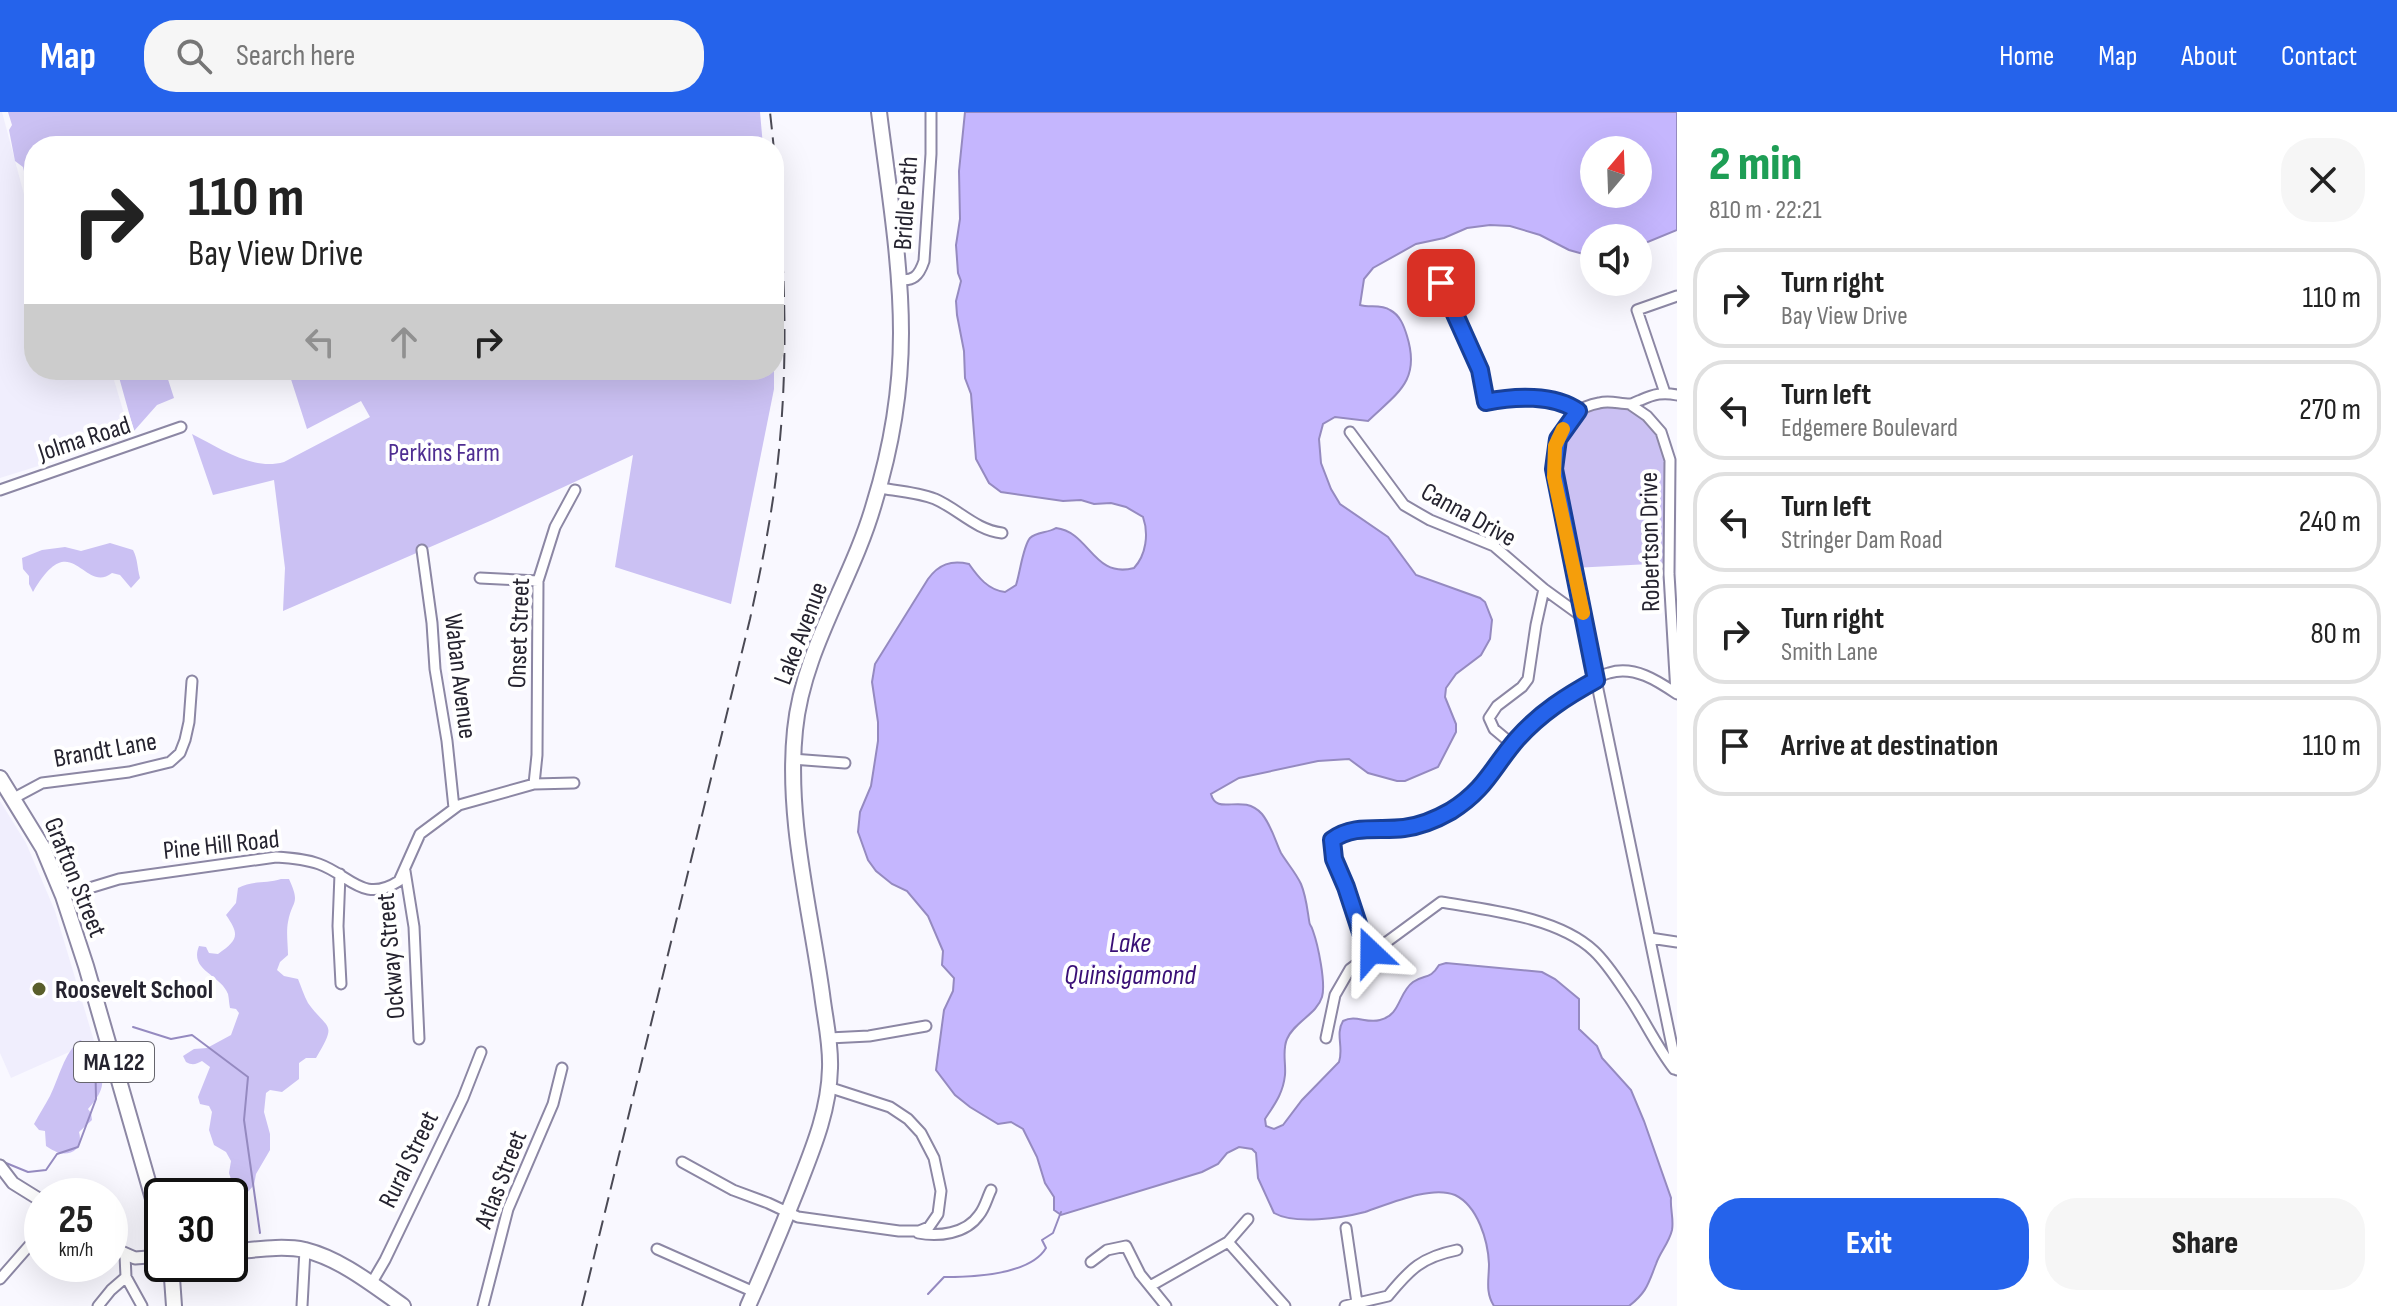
<!DOCTYPE html>
<html lang="en">
<head>
<meta charset="utf-8">
<style>
  body { margin:0; font-family:"Sofia Sans Condensed",sans-serif; background:#f6f6f6; color:#222; height:100vh; display:flex; flex-direction:column; font-size:30px; white-space:nowrap }
  * { box-sizing:border-box; margin:0 }
  p { font-size:26px; color:#767676 }
  .icon { flex:none; width:44px; height:44px; fill:none; stroke:currentColor; stroke-width:2; stroke-linecap:round; stroke-linejoin:round }
  .map { position:relative; flex:1; overflow:hidden }
  .details { display:flex; flex-direction:column; background:#fff; width:720px }
  .details>* { flex:none }
  .hud { position:absolute; left:24px; top:24px; width:760px; height:244px; border-radius:32px; box-shadow:0 8px 32px #0002; background:#fff; color:#222; overflow:hidden }
  .needle { width:52px; rotate:19deg }
  .fabs { position:absolute; left:1580px; top:24px; display:grid; gap:16px }
  .fabs a { display:grid; place-items:center; width:72px; height:72px; border-radius:50%; background:#fff; box-shadow:0 8px 32px #0002; font-size:40px }
  .speed { position:absolute; left:24px; top:1066px; display:flex; gap:16px; font-size:40px; font-weight:700; text-align:center }
  .speed>* { display:grid; place-content:center; width:104px; height:104px; border-radius:50%; background:#fff; box-shadow:0 8px 32px #0002; line-height:1 }
  .speed small { font-size:20px; font-weight:400 }
  .speed .limit { border:4px solid #111; border-radius:12px; background:#fff; color:#111 }
  .pin { position:absolute; display:grid; place-items:center; width:68px; height:68px; color:#fff; margin:-34px; border-radius:16px; box-shadow:0 4px 12px #0006 }
  .me { position:absolute; width:88px; margin:-44px; rotate:337deg; stroke-linejoin:round; filter:drop-shadow(0 0 6px #0008) }
  .turn { display:flex; align-items:center; gap:28px; height:168px; padding:0 32px; font-size:36px }
  .turn .icon { width:104px; height:104px; stroke-width:2.5 }
  .turn b { display:block; font-size:56px; line-height:68px }
  .lanes { display:flex; align-items:center; height:76px; padding:0 32px; background:#0003; justify-content:center; gap:40px; direction:ltr }
  .lanes .off { opacity:.35 }
  .round { display:grid; place-items:center; flex:none; width:84px; height:84px; border-radius:32px; background:#f6f6f6 }
  .headline { display:flex; align-items:center; justify-content:space-between; height:136px; padding:0 32px }
  h1 { font-size:48px; font-weight:800; line-height:60px; color:#1e9e55 }
  .cta { display:flex; gap:16px; margin-top:auto; padding:16px 32px }
  .cta a { flex:1; height:92px; border-radius:32px; background:#2563eb; color:#fff; font-size:32px; font-weight:800; line-height:92px; text-align:center }
  .cta a+a { background:#f6f6f6; color:#222 }
  ul { padding:0; list-style:none }
  li { display:flex; align-items:center; gap:24px; height:100px; margin:0 16px 12px; padding:0 16px; border:4px solid #e0e0e0; border-radius:32px }
  li div { flex:1 }
  li b { display:block; font-size:30px }
  li em { font-style:normal }
  header { display:flex; align-items:center; gap:48px; box-sizing:border-box; height:112px; padding:0 40px; background:#2563eb; color:#fff }
  header strong { font-size:38px }
  nav { display:flex; gap:44px; margin-inline-start:auto; font-size:28px }
  .search { width:560px; height:72px; background:#f6f6f6; display:flex; align-items:center; gap:20px; box-sizing:border-box; padding:0 28px; border-radius:32px; color:#767676; font-size:30px }
  main { display:flex; flex:1; min-height:0 }
  .map>svg:first-child { display:block }
  .built { fill:#f0eefd }
  .green { fill:#cbc1f3 }
  .water { fill:#c5b6fe; stroke:#958ac0; stroke-width:2; fill-rule:evenodd }
  .lines { fill:none; stroke-linecap:round; stroke-linejoin:round }
  .stream { stroke:#958ac0; stroke-width:2 }
  .minor-casing { stroke:#8c87a4; stroke-width:13 }
  .tertiary-casing { stroke:#8c87a4; stroke-width:15 }
  .primary-casing { stroke:#8c87a4; stroke-width:18 }
  .trunk-casing { stroke:#8c87a4; stroke-width:18 }
  .minor { stroke:#fff; stroke-width:9 }
  .tertiary { stroke:#fff; stroke-width:11 }
  .primary { stroke:#fff; stroke-width:14 }
  .trunk { stroke:#fff; stroke-width:14 }
  .rail { stroke:#4b4a55; stroke-width:2; stroke-dasharray:16 8; stroke-linecap:butt }
  .route-casing { stroke:#184099; stroke-width:20 }
  .route { stroke:#2563eb; stroke-width:14 }
  .slow { stroke:#f59e0b; stroke-width:14 }
  .poi-dot { fill:#595e2b; stroke:#fff; stroke-width:3 }
  .labels { text-anchor:middle; stroke-width:8; stroke-linejoin:round; paint-order:stroke }
  .shield { fill:#fff; stroke:#66656d; stroke-width:2 }
  .shield-label { font-size:24px; font-weight:bold; fill:#25232f }
  .street-label { font-size:26px; fill:#25232f; stroke:#fff }
  .park-label { font-size:26px; fill:#4f2e92; stroke:#fff }
  .poi-label { font-size:26px; font-weight:bold; fill:#25232f; stroke:#fff; text-anchor:start }
  .water-label { font-size:28px; font-style:italic; fill:#390f76; stroke:#fff }
</style>
</head>
<body>
<header>
<strong>Map</strong>
<div class="search"><svg class="icon" aria-label="search" viewBox="0 0 24 24"><circle cx="10" cy="10" r="6"/><path d="M15 15l6 6"/></svg>Search here</div>
<nav><a>Home</a><a>Map</a><a>About</a><a>Contact</a></nav>
</header>
<main>
<div class="map">
<svg width="1677" height="1194" viewBox="0 0 1677 1194">
  <rect width="100%" height="100%" fill="#f9f8ff"/>
  <path class="built" d="M0,0h2l32,120v138h77l20,67 -131,41z
    M0,689l26,42 29,68 39,130 -83,37 -11,-25z"/>
  <path class="green" d="M8,0h752l3,34h-729v66l-11,-45 -8,-6 -6,-31 3,-5z
    M117,258h48l9,28 -17,7 -23,26z
    M288,258h486v19l-43,215 -116,-37 18,-112 -143,66 -207,90 2,-43 -11,-88 -61,15 -21,-61c28,14 60,37 92,28l86,-45 -9,-16 -54,28z
    M1631,293l16,11 20,32 2,115 -96,5 -17,-81 4,-55 26,-26z
    M110,431l23,7c5,10 4,17 7,28l-9,10 -11,-13 -8,-2c-29,22 -40,-49 -79,19l-4,-8v-8l-6,-7 -1,-11 20,-8 23,-3 16,4z
    M281,767h8c12,26 3,21 -1,43 -2,10 0,23 0,33l-8,7 -3,8 7,6 14,3c3,7 6,17 10,24 20,28 30,18 8,55h-10l-7,5v16l-17,13 -12,-2 -4,3 -2,19 6,22v16l-14,24 -2,11 -8,9 -11,-2 -6,-19 2,-12 -5,-9 -12,-7 -5,-15 3,-18 -3,-6 -9,-2 -2,-7 12,-30 -8,-6c-6,3 -9,5 -16,1l-3,-6 11,-7 13,-1 24,-13 8,-22 -3,-4 -6,-1c-1,-5 -1,-9 -2,-14 -8,-20 -39,-23 -29,-48l7,1 3,6 9,1c20,-14 22,-19 8,-39l10,-12 2,-15c14,-8 28,-4 43,-9z
    M80,928l4,2c12,30 32,36 4,67l3,4 1,7 -13,12c4,14 -5,24 -20,21 -1,0 -12,-6 -13,-7l-1,-15 -6,-1 -5,-6c5,-9 11,-19 16,-28 9,-18 14,-43 30,-56z"/>
  <path class="water" d="M965,0h712v118l-39,16v-8h-44v19l-25,-7 -29,-15 -30,-9 -20,-1 -23,3 -23,10 -28,6 -43,24 -9,11 -4,26c9,3 21,-1 30,5 10,5 14,16 17,26 14,45 -10,57 -39,85l-33,-4 -12,7 -4,15 2,24 10,26 9,15 48,33 28,38 64,23 5,4 7,18 -2,19 -9,16 -25,19 -10,14 -1,9 11,27v8l-18,35 -33,14h-8l-29,-8 -19,-14 -31,2 -79,17 -28,16c6,23 31,-2 51,20 9,11 13,26 19,39 6,10 15,20 20,31 5,12 6,23 8,36 1,8 1,2 4,11 5,14 13,52 9,66 -5,17 -28,25 -35,42 -5,11 -1,24 -2,36 -2,19 -11,30 -20,44l1,7 8,3 9,-4 19,-25 37,-38c5,-14 -4,-28 4,-41 13,-7 23,3 37,-1 21,-5 18,-27 33,-38 12,-8 17,-2 26,-17l7,-2 96,9 13,7 24,20v30l18,17 5,12 29,32 13,31 27,77c-1,11 3,21 1,32 -3,13 -12,22 -16,34 -8,20 -9,28 -27,42h-135c-9,-14 -5,-27 -5,-42 -1,-23 -11,-58 -34,-69 -24,-10 -66,9 -90,17 -23,6 -70,13 -91,1l-16,-35 -2,-25 -4,-4 -13,-2 -12,6 -9,11 -16,8 -141,43 -7,-5v-13l-9,-14 -8,-26 -14,-28 -12,-7 -13,2 -28,-17 -15,-12 -19,-25 8,-60 9,-19 1,-13 -12,-13 1,-14 -15,-35 -21,-25 -15,-7 -16,-13 -8,-11 -10,-28 2,-20 11,-26 7,-45v-19l-6,-40 3,-18 53,-85c11,-15 23,-19 41,-15 9,13 19,26 36,28l11,-7c4,-12 7,-39 14,-47 6,-6 18,-5 26,-10 34,4 37,51 78,40 12,-13 15,-34 9,-51l-17,-10 -15,-4 -17,1 -13,-4 -18,1 -62,-9 -12,-9 -13,-24 -5,-65 -6,-16 -1,-27 -7,-36 -1,-14 5,-20 -3,-8 -2,-28 4,-26 -1,-48zM1638,38v44h-44v-44z"/>
  <g class="lines">
    <path class="stream" d="M133,915l38,12 21,-4 56,42 -4,43 16,113
      M6,1051l22,9 18,-2 11,-16 21,-7 18,-48 -1,-51
      M928,1182l16,-17c29,0 86,-2 102,-29l-4,-8 11,-7 8,-21"/>
    <g class="minor-casing">
      <path id="minor" d="M1431,147l49,111 6,32c28,-6 68,-8 92,9
        M898,167c15,3 21,-3 26,-18l7,-107v-42
        M1665,281l-28,-83 40,-14
        M1677,283c-14,-3 -23,-1 -36,5 -4,1 -8,4 -11,4 -11,0 -20,-4 -31,-1 -41,7 -48,50 -43,84l121,583
        M1631,293l16,11 14,16 9,28 -1,114 7,119
        M1350,320l54,73 26,15 64,26 50,43 40,29
        M879,376c19,3 38,4 56,11 23,10 41,31 67,34
        M0,378l181,-63
        M422,438l10,73 3,46 12,72 7,67
        M480,466l58,3
        M1512,632l-18,-15 -5,-11 8,-12 25,-19 6,-8 8,-54 8,-36
        M792,647l53,4
        M534,672l3,-29 1,-174 17,-54 20,-37
        M14,686l28,-15 87,-11 41,-10 10,-9 5,-13 4,-18 3,-41
        M405,759l9,56 5,112
        M340,762l-2,52 3,58
        M63,784l56,-17 157,-22c15,1 29,2 43,7 31,11 44,40 80,17l21,-47 39,-29 75,-21 40,-1
        M1650,826l27,4
        M1368,842l-22,-67 -12,-28 -2,-19c21,-16 48,-10 71,-12 14,-1 29,-7 41,-13 39,-21 46,-44 72,-74 18,-23 41,-40 66,-54 9,-4 18,-12 27,-14 25,-8 49,8 68,21
        M829,926l40,-2 57,-10
        M1326,926l9,-43 15,-26 91,-67c47,8 117,15 153,49 14,13 26,33 37,49 15,23 26,47 43,69
        M682,1050l51,28 35,13 30,14 101,14h20l10,-4 9,-13 3,-23 -7,-33 -13,-25 -13,-14 -18,-12 -62,-20
        M1346,1116l11,75
        M918,1121c20,4 48,1 61,-18 6,-7 8,-17 12,-25
        M1228,1130l57,64
        M657,1137l97,43
        M125,1143l1,22 16,29
        M1091,1150l16,-12 19,-4 14,28 26,32
        M0,1167l42,-48
        M371,1172l14,-24 78,-162 18,-46
        M1152,1173l76,-43 20,-23
        M1388,1184c22,-27 34,-39 69,-46
        M98,1194l13,-16 15,-13
        M302,1194l3,-56
        M483,1194l25,-97 45,-105 9,-36
        M1345,1194l43,-10"/>
    </g>
    <g class="tertiary-casing">
      <path id="tertiary" d="M0,1054l13,17 29,18
        M110,1135l25,11 27,-2"/>
    </g>
    <g class="primary-casing">
      <path id="primary" d="M230,1140c24,-2 51,-7 75,-2 36,9 68,35 98,56
        M748,1194c17,-38 33,-76 48,-114 16,-41 33,-80 34,-124 1,-25 -5,-49 -8,-74 -12,-87 -36,-176 -27,-264 8,-81 57,-149 79,-226 17,-55 27,-113 27,-171 0,-73 -13,-148 -22,-221"/>
    </g>
    <g class="trunk-casing">
      <path id="trunk" d="M0,666l43,70 20,48 23,70 76,264
        M171,1152l3,42"/>
    </g>
    <use href="#minor" class="minor"/>
    <use href="#tertiary" class="tertiary"/>
    <use href="#primary" class="primary"/>
    <use href="#trunk" class="trunk"/>
    <path class="rail" d="M582,1194l168,-687c13,-59 25,-119 30,-180 10,-108 2,-219 -10,-327"/>
  </g>
  <g class="lines">
    <g class="route-casing">
      <path id="route" d="M1371,840l-3,2 -22,-67 -12,-28 -2,-19c21,-16 48,-9 72,-12 16,-2 33,-9 47,-17 35,-22 41,-43 66,-72 23,-26 50,-43 79,-59l-42,-211 4,-30 20,-28c-24,-17 -64,-15 -92,-9l-6,-32 -39,-87"/>
    </g>
    <use href="#route" class="route"/>
    <path class="slow" d="M1563,317l-8,17 -1,31 29,136"/>
  </g>
  <circle class="poi-dot" cx="39" cy="877" r="8"/>
  <g class="labels">
    <rect class="shield" x="74" y="930" width="80" height="40" rx="6"/>
    <g class="shield-label">
      <text x="114" y="958">MA 122</text>
    </g>
    <g class="street-label">
      <text transform="translate(905 91) rotate(-86)" y="9">Bridle Path</text>
      <text transform="translate(84 326) rotate(-18)" y="9">Jolma Road</text>
      <text transform="translate(1469 402) rotate(29)" y="9">Canna Drive</text>
      <text transform="translate(1649 430) rotate(-91)" y="9">Robertson Drive</text>
      <text transform="translate(518 521) rotate(-88)" y="9">Onset Street</text>
      <text transform="translate(800 521) rotate(-69)" y="9">Lake Avenue</text>
      <text transform="translate(461 564) rotate(83)" y="9">Waban Avenue</text>
      <text transform="translate(105 637) rotate(-10)" y="9">Brandt Lane</text>
      <text transform="translate(221 732) rotate(-6)" y="9">Pine Hill Road</text>
      <text transform="translate(76 765) rotate(68)" y="9">Grafton Street</text>
      <text transform="translate(390 844) rotate(-95)" y="9">Ockway Street</text>
      <text transform="translate(408 1047) rotate(-64)" y="9">Rural Street</text>
      <text transform="translate(500 1067) rotate(-69)" y="9">Atlas Street</text>
    </g>
    <g class="park-label">
      <text x="444" y="349">Perkins Farm</text>
    </g>
    <g class="poi-label">
      <text x="55" y="886">Roosevelt School</text>
    </g>
    <g class="water-label">
      <text x="1130" y="840">Lake<tspan x="1130" dy="32">Quinsigamond</tspan></text>
    </g>
  </g>
</svg>
<div class="fabs">
<a><svg class="needle" viewBox="-14 -14 28 28"><path d="M0-13l5 13h-10z" fill="#e53935"/><path d="M0 13l5-13h-10z" fill="#767676"/></svg></a>
<a><svg class="icon" aria-label="sound" viewBox="0 0 24 24"><path d="M4 9h4l5-4v14l-5-4H4zM17 9q2 3 0 6"/></svg></a>
</div>
<div class="speed"><div>25<small>km/h</small></div><div class="limit">30</div></div>
<div class="pin" style="left:1441px;top:171px;background:#d93025"><svg class="icon" aria-label="arrive" viewBox="0 0 24 24"><path d="M6 21V4h12l-3 4 3 4H6"/></svg></div>
<svg class="me" style="left:1371px;top:840px" viewBox="-20 -20 40 40"><path d="M0-17L14 15 0 8-14 15z" fill="#2563eb" stroke="#fff" stroke-width="4"/></svg>
<div class="hud">
<div class="turn"><svg class="icon" aria-label="right" viewBox="0 0 24 24"><path d="M7 20v-9h11M14 6l5 5-5 5"/></svg><div><b>110 m</b>Bay View Drive</div></div>
<div class="lanes"><svg class="icon off" aria-label="left" viewBox="0 0 24 24"><path d="M17 20v-9H6M10 6l-5 5 5 5"/></svg><svg class="icon off" aria-label="ahead" viewBox="0 0 24 24"><path d="M12 20V5M6 11l6-6 6 6"/></svg><svg class="icon" aria-label="right" viewBox="0 0 24 24"><path d="M7 20v-9h11M14 6l5 5-5 5"/></svg></div>
</div>
</div>
<section class="details">
<div class="headline"><div><h1>2 min</h1><p>810 m · 22:21</p></div><a class="round"><svg class="icon" aria-label="close" viewBox="0 0 24 24"><path d="M6 6l12 12M18 6L6 18"/></svg></a></div>
<ul>
<li><svg class="icon" aria-label="right" viewBox="0 0 24 24"><path d="M7 20v-9h11M14 6l5 5-5 5"/></svg><div><b>Turn right</b><p>Bay View Drive</p></div><em>110 m</em></li>
<li><svg class="icon" aria-label="left" viewBox="0 0 24 24"><path d="M17 20v-9H6M10 6l-5 5 5 5"/></svg><div><b>Turn left</b><p>Edgemere Boulevard</p></div><em>270 m</em></li>
<li><svg class="icon" aria-label="left" viewBox="0 0 24 24"><path d="M17 20v-9H6M10 6l-5 5 5 5"/></svg><div><b>Turn left</b><p>Stringer Dam Road</p></div><em>240 m</em></li>
<li><svg class="icon" aria-label="right" viewBox="0 0 24 24"><path d="M7 20v-9h11M14 6l5 5-5 5"/></svg><div><b>Turn right</b><p>Smith Lane</p></div><em>80 m</em></li>
<li><svg class="icon" aria-label="arrive" viewBox="0 0 24 24"><path d="M6 21V4h12l-3 4 3 4H6"/></svg><div><b>Arrive at destination</b></div><em>110 m</em></li>
</ul>
<div class="cta"><a>Exit</a><a>Share</a></div>
</section>
</main>
</body>
</html>
